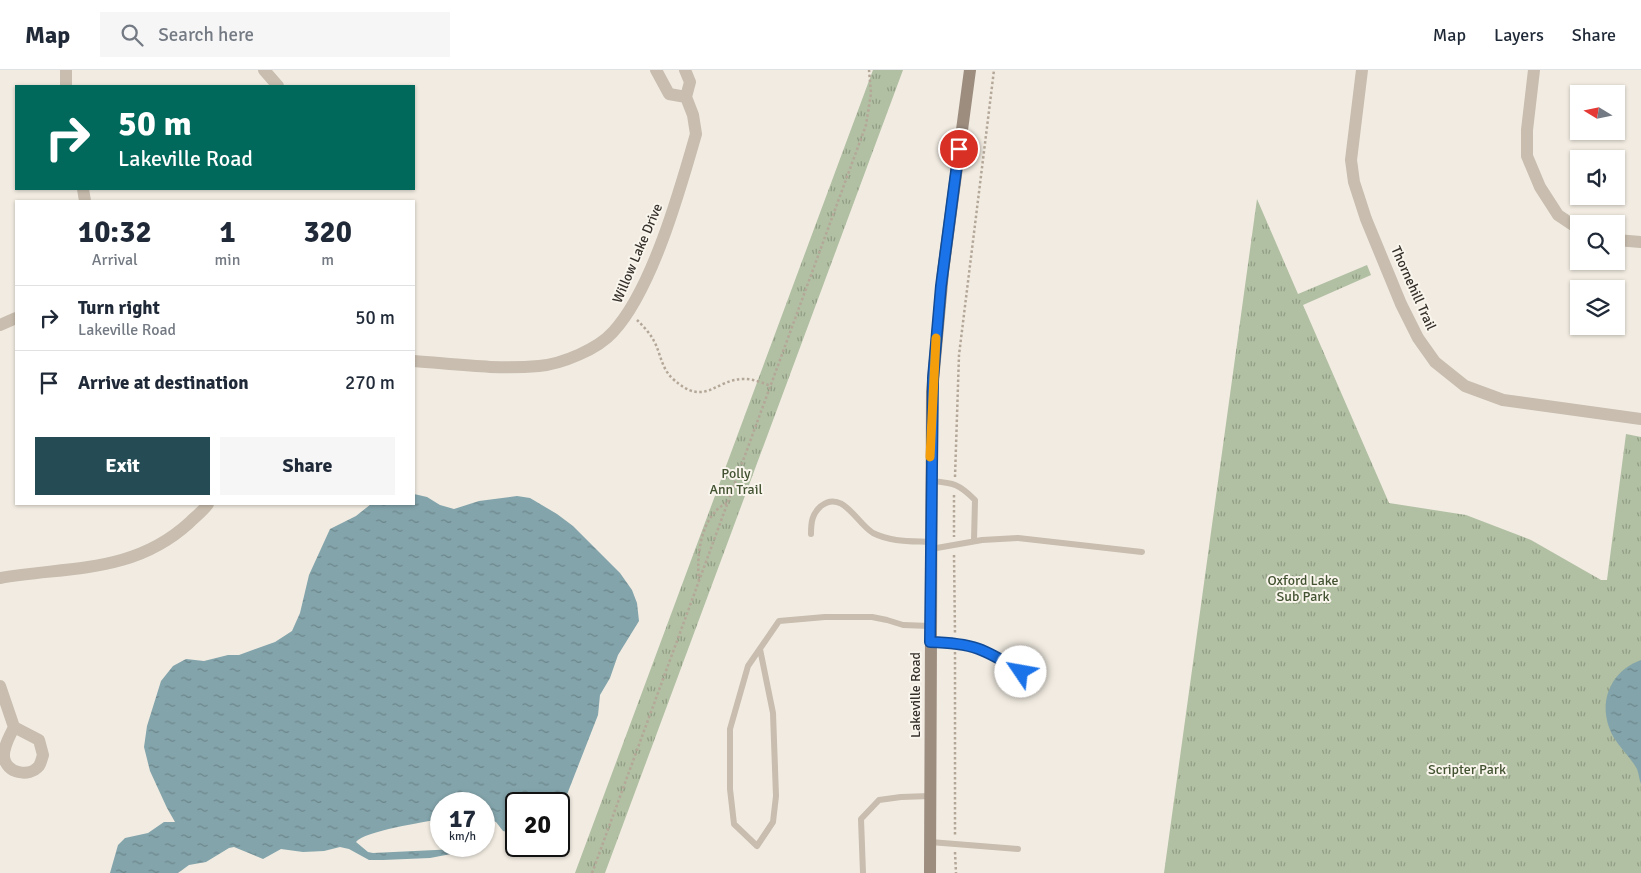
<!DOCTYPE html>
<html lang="en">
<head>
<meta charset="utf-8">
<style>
  body { margin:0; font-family:Signika,sans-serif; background:#f6f6f7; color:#1f2937; height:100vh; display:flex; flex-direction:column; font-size:19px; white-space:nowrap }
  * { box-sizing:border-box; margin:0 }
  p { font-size:16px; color:#747a83 }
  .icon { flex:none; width:28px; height:28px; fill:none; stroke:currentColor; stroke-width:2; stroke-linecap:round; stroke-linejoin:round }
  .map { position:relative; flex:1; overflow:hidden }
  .drawer { position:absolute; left:15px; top:130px; width:400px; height:305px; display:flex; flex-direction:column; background:#fff; border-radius:0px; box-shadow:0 1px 4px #0004 }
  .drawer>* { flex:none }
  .top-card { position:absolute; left:15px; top:15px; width:400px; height:105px; border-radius:0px; box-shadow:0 1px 4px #0004; background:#00695c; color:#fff; overflow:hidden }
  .needle { width:32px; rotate:280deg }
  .fabs { position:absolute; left:1570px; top:15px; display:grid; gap:10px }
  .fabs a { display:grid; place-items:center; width:55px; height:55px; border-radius:0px; background:#fff; box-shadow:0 1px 4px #0004; font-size:25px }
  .speed { position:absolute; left:430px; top:722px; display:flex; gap:10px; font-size:25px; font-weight:700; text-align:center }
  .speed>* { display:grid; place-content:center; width:65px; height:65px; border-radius:50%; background:#fff; box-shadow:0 1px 4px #0004; line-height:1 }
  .speed small { font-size:12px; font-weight:400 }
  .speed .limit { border:2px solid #111; border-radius:8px; background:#fff; color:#111 }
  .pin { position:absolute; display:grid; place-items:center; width:42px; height:42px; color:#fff; margin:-21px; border:2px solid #fff; border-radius:50%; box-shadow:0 1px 5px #0007 }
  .me { position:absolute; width:55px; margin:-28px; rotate:303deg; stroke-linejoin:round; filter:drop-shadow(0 0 4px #0008) }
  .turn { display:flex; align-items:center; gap:18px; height:105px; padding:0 20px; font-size:22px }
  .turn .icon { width:65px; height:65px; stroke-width:2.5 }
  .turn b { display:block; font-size:35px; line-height:42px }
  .eta { display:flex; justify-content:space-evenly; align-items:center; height:85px; text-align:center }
  .eta b { font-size:30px; font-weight:700; line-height:35px }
  .action { display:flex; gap:10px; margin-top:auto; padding:10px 20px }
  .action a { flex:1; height:58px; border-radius:0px; background:#254c55; color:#fff; font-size:20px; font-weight:700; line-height:58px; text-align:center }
  .action a+a { background:#f6f6f7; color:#1f2937 }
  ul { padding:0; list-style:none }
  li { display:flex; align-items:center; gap:15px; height:65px; padding:0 20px; border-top:1px solid #e0e1e3 }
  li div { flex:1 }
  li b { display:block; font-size:19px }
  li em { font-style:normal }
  header { display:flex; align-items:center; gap:30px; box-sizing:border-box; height:70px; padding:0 25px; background:#fff; border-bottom:1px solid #e0e1e3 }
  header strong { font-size:24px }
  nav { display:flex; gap:28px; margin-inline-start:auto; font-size:18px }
  .search { width:350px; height:45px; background:#f6f6f7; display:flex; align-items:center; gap:12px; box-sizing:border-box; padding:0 18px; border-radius:0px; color:#747a83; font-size:19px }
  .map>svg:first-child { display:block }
  .park { fill:url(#park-tufts) }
  .water { fill:url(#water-ripples) }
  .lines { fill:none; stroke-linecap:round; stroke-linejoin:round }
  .path { stroke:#b4a798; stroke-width:2.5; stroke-dasharray:2.5 2.5; stroke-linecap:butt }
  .lane { stroke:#c8bdae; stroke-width:6 }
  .street { stroke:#c8bdae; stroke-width:12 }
  .secondary { stroke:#9c8d7f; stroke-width:12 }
  .route-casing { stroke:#114b97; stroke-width:12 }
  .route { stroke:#1a73e8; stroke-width:9 }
  .slow { stroke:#f59e0b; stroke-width:9 }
  .labels { text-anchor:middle; stroke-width:4; stroke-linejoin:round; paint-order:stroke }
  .street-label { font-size:14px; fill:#37312b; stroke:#f9f5ed }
  .park-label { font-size:14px; fill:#435332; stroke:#f9f5ed }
</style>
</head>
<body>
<header>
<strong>Map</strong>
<div class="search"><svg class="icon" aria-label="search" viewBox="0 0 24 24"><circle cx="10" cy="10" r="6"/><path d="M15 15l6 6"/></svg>Search here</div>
<nav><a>Map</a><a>Layers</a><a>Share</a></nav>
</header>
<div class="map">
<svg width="1641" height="803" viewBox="0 0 1641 803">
  <defs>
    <pattern id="park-tufts" width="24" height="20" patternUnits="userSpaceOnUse" patternTransform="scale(1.25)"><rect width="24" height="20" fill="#b1bfa2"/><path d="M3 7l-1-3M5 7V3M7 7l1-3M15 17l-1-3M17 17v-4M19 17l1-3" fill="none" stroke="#919c84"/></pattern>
    <pattern id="water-ripples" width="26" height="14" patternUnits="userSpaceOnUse" patternTransform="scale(1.25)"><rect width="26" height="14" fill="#83a4ab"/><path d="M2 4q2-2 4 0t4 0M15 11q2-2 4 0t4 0" fill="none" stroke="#6c868b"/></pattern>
  </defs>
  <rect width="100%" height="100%" fill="#f1ebe1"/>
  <path class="park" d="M873,0h30l-298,803h-30z
    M1257,129l41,95 69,-29 4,10 -68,30 86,198 77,12 65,25 70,40h6l19,-146 15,3v436h-477z"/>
  <path class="water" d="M414,424l13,3 13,8 14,4 25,-8 38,-5 13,2 27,16 16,12 47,47 12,17 5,13 2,18 -21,34 -8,23 -10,17 -2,20 -39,100v-11h-43v30l-13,-3 -7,-9 -12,-5v-13h-43v15c-16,3 -77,12 -85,23l12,10 5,1 83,-4 -5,5 -21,4 -47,2h-14l-20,-11 -9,-2 -16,4 -21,1 -22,-3 -18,10 -29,-12 -5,1 -23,14 -17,3 -11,8h-68l8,-28 7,-7 23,-5 16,-11h11l-8,-14 -17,-37 -6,-24 3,-21 14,-45 12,-15 13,-7 18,2 24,-6h11l36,-13 17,-11 8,-18 9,-38 21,-46 26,-13 15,-12h43z
    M1641,590v124c-2,-5 -2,-10 -4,-15 -6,-11 -16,-20 -23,-31 -18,-31 -6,-66 27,-78z"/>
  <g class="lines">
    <path class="path" d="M637,250c6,6 13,13 17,21 7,13 7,27 19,38 33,30 42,-1 72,0 8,0 18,4 26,7
      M955,407l4,-122 35,-285
      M954,425v42
      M954,485l1,79
      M699,511c-3,-26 2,-68 30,-79
      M955,582v185
      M955,782l1,21
      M592,803l274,-748 5,-32 -2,-23"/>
    <path class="lane" d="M932,411c22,2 27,3 43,19l-1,41
      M811,464c0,-12 1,-20 10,-28 22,-17 36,18 52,27 18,9 37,8 57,9
      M931,479l51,-9 36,-2 124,14
      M931,572c43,1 55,8 90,30
      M760,579l13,64 3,83 -3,26 -16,24 -23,-22 -4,-35v-60l18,-63 31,-45 46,-4h47l15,3 16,5 27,1
      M930,772l88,7
      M863,803l-2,-54 18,-19 22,-3 29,-1"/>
    <path class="street" d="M264,0l14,16
      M656,0l13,24 17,3
      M1362,0l-11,90 3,22 12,37 35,85 17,34 17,24 30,24 38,14 138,19
      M1534,0l-7,60v26l13,31 18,28 21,14
      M66,16v-16
      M83,119l2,12
      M1616,170l25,2
      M0,255l16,-7
      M414,291c41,3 83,9 125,5 23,-2 59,-17 74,-34 39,-42 67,-142 83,-198l-3,-19 -7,-18 4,-15 -5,-12
      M0,508c69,-12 133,-4 189,-55 6,-6 14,-12 19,-19
      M0,616l14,41 25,13 4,15c-1,3 -2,8 -4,11 -10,12 -33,7 -35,-9 -1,-10 6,-21 10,-30"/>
    <path class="secondary" d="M930,803l2,-481 11,-120 27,-202"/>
  </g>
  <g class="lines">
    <g class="route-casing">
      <path id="route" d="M959,79l-18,137 -8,92 -3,264c43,1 55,7 91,30"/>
    </g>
    <use href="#route" class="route"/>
    <path class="slow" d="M930,387l6,-119"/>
  </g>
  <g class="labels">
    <g class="street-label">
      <text transform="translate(637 183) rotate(-67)" y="5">Willow Lake Drive</text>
      <text transform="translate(1414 218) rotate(66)" y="5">Thornehill Trail</text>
      <text transform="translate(915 625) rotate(-90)" y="5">Lakeville Road</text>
    </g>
    <g class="park-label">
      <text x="736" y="408">Polly<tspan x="736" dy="16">Ann Trail</tspan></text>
      <text x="1303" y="515">Oxford Lake<tspan x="1303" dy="16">Sub Park</tspan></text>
      <text x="1467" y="704">Scripter Park</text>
    </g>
  </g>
</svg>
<div class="fabs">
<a><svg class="needle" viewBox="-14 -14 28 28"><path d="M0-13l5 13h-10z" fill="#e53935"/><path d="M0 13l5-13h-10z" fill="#747a83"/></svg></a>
<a><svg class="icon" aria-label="sound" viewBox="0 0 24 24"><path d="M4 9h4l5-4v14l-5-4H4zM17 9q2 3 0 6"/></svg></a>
<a><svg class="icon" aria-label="search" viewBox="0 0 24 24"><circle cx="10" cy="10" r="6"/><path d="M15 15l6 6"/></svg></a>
<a><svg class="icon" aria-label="layers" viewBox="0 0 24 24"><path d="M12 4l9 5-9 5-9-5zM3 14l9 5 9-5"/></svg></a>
</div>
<div class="speed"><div>17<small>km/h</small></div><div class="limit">20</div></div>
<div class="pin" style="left:959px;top:79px;background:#d93025"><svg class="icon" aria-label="arrive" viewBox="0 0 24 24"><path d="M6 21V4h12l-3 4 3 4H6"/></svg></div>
<svg class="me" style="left:1021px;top:602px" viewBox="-20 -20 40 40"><circle r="19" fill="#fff"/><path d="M0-13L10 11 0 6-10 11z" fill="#1a73e8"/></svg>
<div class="top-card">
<div class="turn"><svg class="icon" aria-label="right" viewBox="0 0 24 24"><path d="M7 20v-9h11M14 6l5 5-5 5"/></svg><div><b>50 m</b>Lakeville Road</div></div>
</div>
<section class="drawer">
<div class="eta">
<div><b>10:32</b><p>Arrival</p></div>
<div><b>1</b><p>min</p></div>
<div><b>320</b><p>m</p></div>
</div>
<ul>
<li><svg class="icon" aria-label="right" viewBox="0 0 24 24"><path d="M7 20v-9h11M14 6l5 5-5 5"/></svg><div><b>Turn right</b><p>Lakeville Road</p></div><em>50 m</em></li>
<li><svg class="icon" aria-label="arrive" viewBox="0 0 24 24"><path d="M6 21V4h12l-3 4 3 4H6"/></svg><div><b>Arrive at destination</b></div><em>270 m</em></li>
</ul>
<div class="action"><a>Exit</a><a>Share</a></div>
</section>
</div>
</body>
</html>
